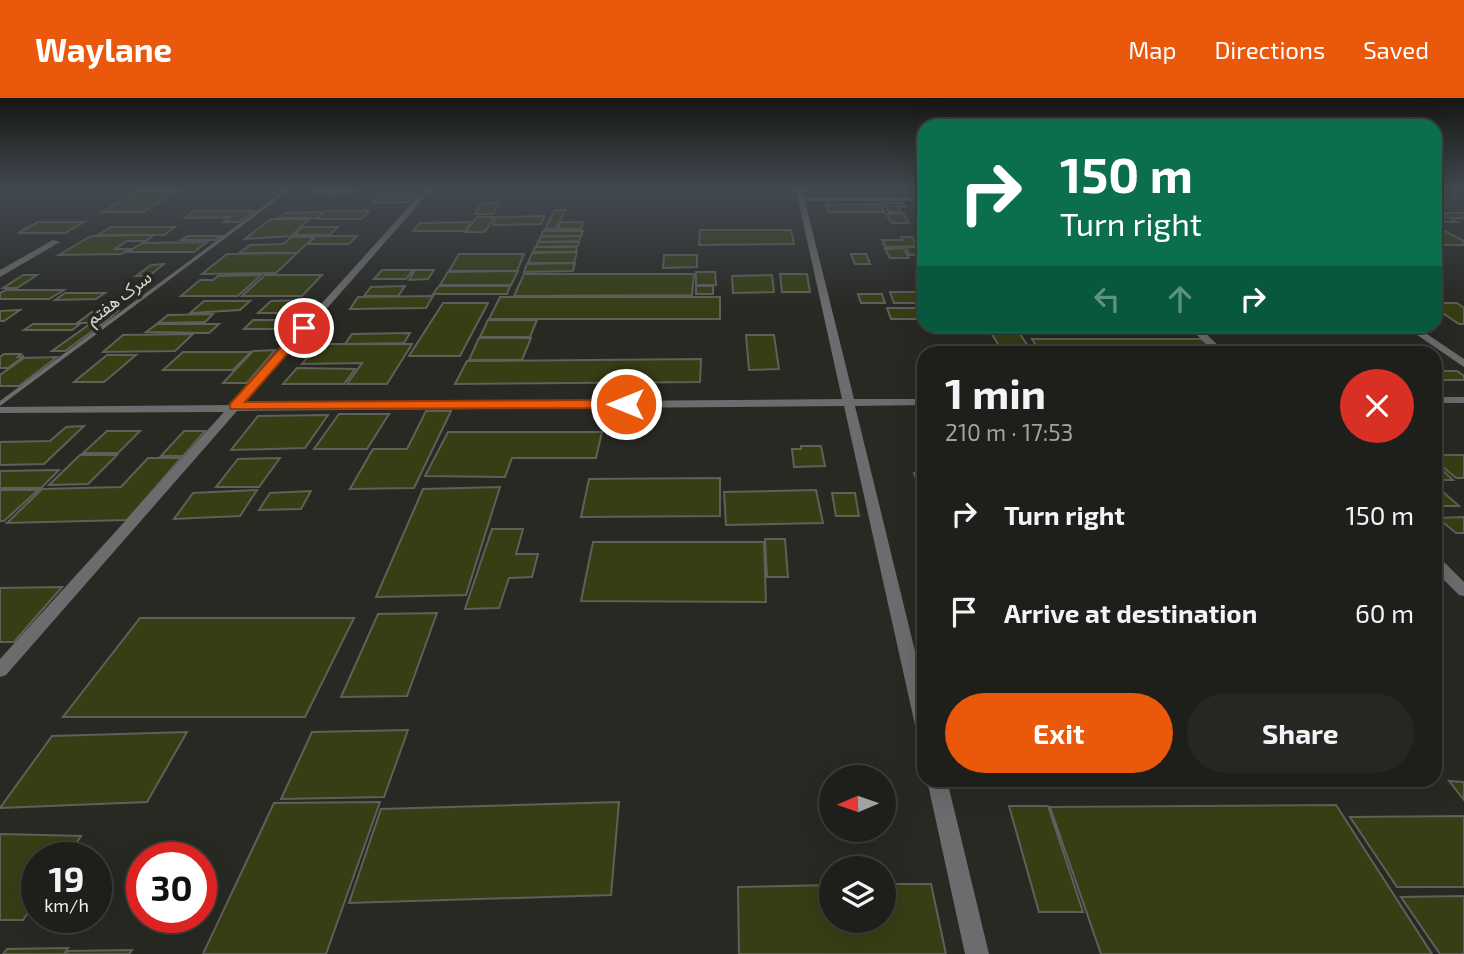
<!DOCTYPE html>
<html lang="en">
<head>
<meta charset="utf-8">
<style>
  body { margin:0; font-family:"Exo 2","Noto Sans Arabic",sans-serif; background:#262723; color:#f1f3f6; height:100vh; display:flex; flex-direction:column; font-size:26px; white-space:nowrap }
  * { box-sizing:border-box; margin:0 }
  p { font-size:23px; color:#a1a2a2 }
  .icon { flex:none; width:38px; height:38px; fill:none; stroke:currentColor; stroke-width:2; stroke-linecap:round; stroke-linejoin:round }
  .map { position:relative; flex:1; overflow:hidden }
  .panel { position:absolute; left:917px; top:248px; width:525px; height:441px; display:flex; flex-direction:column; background:#1e1f1a; border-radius:21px; box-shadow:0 7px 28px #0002,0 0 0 2px #3c3d39 }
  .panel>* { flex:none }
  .hud { position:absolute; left:917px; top:21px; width:525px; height:214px; border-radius:21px; box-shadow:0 7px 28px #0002,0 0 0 2px #3c3d39; background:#0b6e4f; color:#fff; overflow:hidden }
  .needle { width:46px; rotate:268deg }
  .buttons { position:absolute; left:819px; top:667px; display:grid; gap:14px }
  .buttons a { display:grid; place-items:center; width:77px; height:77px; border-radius:50%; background:#1e1f1a; box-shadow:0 7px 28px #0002,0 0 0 2px #3c3d39; font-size:35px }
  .speed { position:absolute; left:21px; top:744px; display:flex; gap:14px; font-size:35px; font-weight:700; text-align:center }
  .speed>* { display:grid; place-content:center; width:91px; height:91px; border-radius:50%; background:#1e1f1a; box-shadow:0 7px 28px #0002,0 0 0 2px #3c3d39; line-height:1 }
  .speed small { font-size:18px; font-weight:400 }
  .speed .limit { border:10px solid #d22; background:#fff; color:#111 }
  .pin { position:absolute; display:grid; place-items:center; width:60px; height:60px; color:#fff; margin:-30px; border:4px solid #fff; border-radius:50%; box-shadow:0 2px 7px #0007 }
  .me { position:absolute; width:77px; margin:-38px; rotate:270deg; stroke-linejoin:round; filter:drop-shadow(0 0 5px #0008) }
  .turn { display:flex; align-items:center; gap:24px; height:147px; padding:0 28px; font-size:32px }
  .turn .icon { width:91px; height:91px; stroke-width:2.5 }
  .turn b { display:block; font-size:49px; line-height:60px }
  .lanes { display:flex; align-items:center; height:66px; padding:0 28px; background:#0003; justify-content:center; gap:35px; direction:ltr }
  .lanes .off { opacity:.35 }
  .round { display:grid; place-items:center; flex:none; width:74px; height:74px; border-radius:37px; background:#262723 }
  .headline { display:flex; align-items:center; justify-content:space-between; height:119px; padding:0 28px }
  h1 { font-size:42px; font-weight:700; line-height:52px }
  .action { display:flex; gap:14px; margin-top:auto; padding:14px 28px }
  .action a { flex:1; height:80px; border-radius:42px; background:#ea580c; color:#fff; font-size:28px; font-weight:700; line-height:80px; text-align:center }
  .action a+a { background:#262723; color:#f1f3f6 }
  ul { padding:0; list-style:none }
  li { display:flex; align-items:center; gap:21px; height:98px; padding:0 28px }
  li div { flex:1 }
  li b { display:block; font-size:26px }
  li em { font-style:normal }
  header { display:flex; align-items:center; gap:42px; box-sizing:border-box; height:98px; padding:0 35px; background:#ea580c; color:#fff }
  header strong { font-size:33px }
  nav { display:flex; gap:38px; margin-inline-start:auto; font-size:24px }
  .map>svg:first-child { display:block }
  .building { fill:#373e14; stroke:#5e605a; stroke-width:2 }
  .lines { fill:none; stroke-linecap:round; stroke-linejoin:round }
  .service { fill:#6d6b6d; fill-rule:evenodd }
  .minor { fill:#6d6b6d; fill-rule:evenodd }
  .route { fill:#ea580c; stroke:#983908; stroke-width:2 }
  .labels { text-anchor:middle; stroke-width:7; stroke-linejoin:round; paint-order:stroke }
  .far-street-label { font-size:18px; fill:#d5d6d2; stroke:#282923 }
</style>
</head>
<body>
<header>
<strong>Waylane</strong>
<nav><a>Map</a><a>Directions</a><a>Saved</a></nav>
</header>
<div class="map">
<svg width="1464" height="856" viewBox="0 0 1464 856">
  <rect width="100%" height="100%" fill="#282923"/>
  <path class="building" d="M140,92h38l-35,22h-40z
    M318,92h36l-4,5h-20l3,-2h-18z
    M379,97h35l-5,7 -37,1z
    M482,105h17l-6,11h-18z
    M884,105h19l2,4h-7l3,5h-12z
    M880,106l4,8h-55l-3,-7z
    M555,112h10l-9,19h-11z
    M194,113h60l-15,11h-15l6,-5 -45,1z
    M325,113h44l-8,8h-44z
    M323,114l-6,6h-38l6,-5z
    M903,115l6,10h-17l-6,-9z
    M1435,115h29v5h-14l7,4h-21z
    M545,118l-4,8 -48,1 4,-8z
    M477,119h17l-9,15h-19z
    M271,121h38l-18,17 -46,3z
    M38,124h46l-19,11h-47z
    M471,124l-6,9h-52l7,-8z
    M561,124h22l-2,7h-23z
    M1435,128l29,15v4h-29z
    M111,129h64l-11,8h-66z
    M302,129h36l-9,8h-34z
    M700,132h91l3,14 -95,1z
    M543,133h40l-2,5h-40z
    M154,137l-8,6h-19l-12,8h15l-9,5 -62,1 32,-19z
    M188,138h33l-6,4h-34z
    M316,138h41l-8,8h-41z
    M581,138l-2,5 -41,1 3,-5z
    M292,139h22l-17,16h-58l11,-8 33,-1z
    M901,139h11l5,9 -32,1 -3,-7h21z
    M207,144l-13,10h-66l14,-9z
    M538,144h41l-1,4 -42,1z
    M535,149h42l-1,5h-43z
    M906,149h18v8h-15z
    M903,150l6,10h-19l-5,-9z
    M577,154l-3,11h-46l4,-10z
    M297,155l-21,20 -74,1 25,-20z
    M459,156h65l-7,17h-68z
    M851,156h15l4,10h-15z
    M664,157h33v12l-34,1z
    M575,165l-2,8 -49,1 3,-8z
    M164,166l-15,12h-13l15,-11z
    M382,172h31l-7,9h-32z
    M415,172h19l-6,9 -19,1z
    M518,173l-7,14h-71l8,-13z
    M696,174h19l1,13h-20z
    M524,176h170l-2,21 -178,1z
    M780,176h27l3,18h-28z
    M23,177h14l-20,13h-14z
    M261,177l-23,21h-57l19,-16h13l5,-4z
    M265,177h57l-20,21h-60z
    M772,177l2,17 -41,1 -1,-17z
    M405,188l-7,10h-34l7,-9z
    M439,188h71l-3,8h-74z
    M696,188h17v8h-17z
    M6,192h58l-15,9h-49v-6z
    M890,194h34v11h-30z
    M65,195h40l-9,6 -41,1z
    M858,196h24l3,9h-24z
    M433,198l-7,12 -76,1 8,-12z
    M500,199h220v22h-231z
    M314,202l-12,13h-44l13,-12z
    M204,203h46l-10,9 -50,3z
    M443,205h45l-28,53h-51z
    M1435,205h22l7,5v16h-5l-24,-16z
    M887,210h37v11h-33z
    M20,212l-16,11h-4v-10z
    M118,213l-14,12h-27l15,-11z
    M213,216l-8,8 -47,1 10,-8z
    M253,222h47l-8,9h-48z
    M488,222h49l-7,17h-50z
    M33,226h47l-8,6h-48z
    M90,226h12l-37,27h-13z
    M157,226h62l-10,9 -63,-1z
    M987,228h28l16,25h-29z
    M410,235l-6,10 -59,1 7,-10z
    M193,236l-18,17 -72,1 20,-17z
    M746,237h28l5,34 -30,1z
    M479,240h52l-9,22h-53z
    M1032,241h170l10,9 -174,1z
    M318,246h94l-25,40h-40l15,-21 -60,1z
    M275,252l-28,33h-24l30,-32z
    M1124,252l2,4h-56l-2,-3z
    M183,254h68l-18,18h-70z
    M4,256h17l-3,3 6,-1 -16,12h-8v-11z
    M107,257h29l-32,27h-30z
    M57,259l-38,29h-19v-11l24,-17z
    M701,261l-1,23 -245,2 12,-23z
    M297,270l58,1 -11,15h-61z
    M1435,273h22l7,5v4h-27z
    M426,313h25l-37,77 -64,1 23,-40h34z
    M339,316h50l-22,35h-53z
    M328,317l-23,33 -74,2 27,-34z
    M84,328l-40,38 -44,1v-23l50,-1 16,-14z
    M107,333h33l-22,22h-35z
    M184,333h21l-22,25h-22z
    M448,334h154l-6,26h-84l-7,19 -80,-1z
    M801,348h20l4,20 -31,1 -2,-18h9z
    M80,357h37l-29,29 -39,1z
    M1435,357h29v23h-8l-21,-18z
    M148,360h33l-54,62 -120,3 35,-34 79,-2z
    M280,360l-21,29h-43l22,-28z
    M1435,368h3l15,14h-18z
    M59,372l-18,18h-41v-17z
    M914,375h10v20h-3z
    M720,380v38l-139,1 8,-38z
    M1435,387l24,21h-24z
    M500,389l-34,108 -90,2 47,-108z
    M0,392h38l-34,31h-4z
    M257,392l-17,26 -66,3 19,-26z
    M816,392l7,33 -97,2 -2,-33z
    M311,393l-10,18 -42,1 11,-17z
    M832,395h23l4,23h-23z
    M1464,419v16h-8l-18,-15z
    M492,431h31l-7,25h22l-6,23 -23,1 -10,30 -34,1z
    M765,441h20l3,38h-21z
    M593,444h171l2,60 -185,-1z
    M62,489l-48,55h-14v-54z
    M437,515l-30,83 -66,1 37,-83z
    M140,520h214l-49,99h-242z
    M408,632l-24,67 -103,2 31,-67z
    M187,634l-40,70 -147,6 52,-72z
    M1449,683l15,1v18z
    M380,704l-54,152h-123l71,-151z
    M619,704l-8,93 -262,8 32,-94z
    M1336,707l96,149h-331l-51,-147z
    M1009,708h39l35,106h-44z
    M1464,718v71h-67l-47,-70z
    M0,736l81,2 -15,22h-29v42l-14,20h-23z
    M884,786h47l15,70h-207l-1,-67 93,-2v35h53z
    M1464,798v58h-24l-39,-57z
    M68,850l-4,6h-61l4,-5z
    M132,852l-3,4h-63l2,-3z"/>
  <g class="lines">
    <path class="service" d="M285,92h5l-290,216v-5z"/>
    <path class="minor" d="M424,92h7l-188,214 599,-5 -46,-209h7l1,7h120v4h-119l49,198h70v6l-69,1 69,282v45l-6,-3 -3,-5 -71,-319 -607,5 -231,264 -6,2v-18l224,-247 -224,1v-6l230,-2z
      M53,142l7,2 -60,35v-7z
      M1188,228h10l29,28h-11z
      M1404,228h11l49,33v8z
      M1435,299h29v6h-29z
      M1435,459l5,1 24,24v14l-5,-1 -24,-24z
      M927,682h20l42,174h-24z"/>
  </g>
  <linearGradient id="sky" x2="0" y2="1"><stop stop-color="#161713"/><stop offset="0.43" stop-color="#424950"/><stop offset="1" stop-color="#424950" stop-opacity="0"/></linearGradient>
  <rect width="1464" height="212" fill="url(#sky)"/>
  <path class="route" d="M301,227l9,3 -65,74 381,-2 7,4 -7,4 -396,1v-5z"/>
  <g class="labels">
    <g class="far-street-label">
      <text transform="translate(119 200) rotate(-37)" y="6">سرک هفتم</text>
    </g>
  </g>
</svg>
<div class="buttons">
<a><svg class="needle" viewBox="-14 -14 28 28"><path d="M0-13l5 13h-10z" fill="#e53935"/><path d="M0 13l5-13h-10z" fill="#a1a2a2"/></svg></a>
<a><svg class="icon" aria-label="layers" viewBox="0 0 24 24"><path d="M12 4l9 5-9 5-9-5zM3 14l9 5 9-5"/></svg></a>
</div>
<div class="speed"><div>19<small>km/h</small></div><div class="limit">30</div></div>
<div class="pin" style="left:304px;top:230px;background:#d93025"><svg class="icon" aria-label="arrive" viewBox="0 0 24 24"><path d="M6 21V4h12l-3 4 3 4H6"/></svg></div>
<svg class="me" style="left:626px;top:306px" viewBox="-20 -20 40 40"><circle r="17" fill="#ea580c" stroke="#fff" stroke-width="3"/><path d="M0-11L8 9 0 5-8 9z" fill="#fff"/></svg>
<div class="hud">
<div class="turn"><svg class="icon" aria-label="right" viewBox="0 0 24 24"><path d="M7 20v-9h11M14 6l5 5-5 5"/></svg><div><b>150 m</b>Turn right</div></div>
<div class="lanes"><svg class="icon off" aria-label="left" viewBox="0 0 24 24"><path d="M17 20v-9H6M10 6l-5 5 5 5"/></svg><svg class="icon off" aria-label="ahead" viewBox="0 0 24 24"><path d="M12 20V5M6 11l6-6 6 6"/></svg><svg class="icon" aria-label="right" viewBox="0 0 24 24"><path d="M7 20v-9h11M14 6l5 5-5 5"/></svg></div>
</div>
<section class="panel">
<div class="headline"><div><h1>1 min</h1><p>210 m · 17:53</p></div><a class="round" style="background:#d93025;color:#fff"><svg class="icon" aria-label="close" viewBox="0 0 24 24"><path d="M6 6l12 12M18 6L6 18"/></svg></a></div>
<ul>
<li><svg class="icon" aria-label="right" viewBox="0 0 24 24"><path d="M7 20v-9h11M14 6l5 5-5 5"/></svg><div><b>Turn right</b></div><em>150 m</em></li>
<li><svg class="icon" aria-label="arrive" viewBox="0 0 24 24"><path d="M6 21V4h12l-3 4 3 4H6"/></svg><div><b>Arrive at destination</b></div><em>60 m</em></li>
</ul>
<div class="action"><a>Exit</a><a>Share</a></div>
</section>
</div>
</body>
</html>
